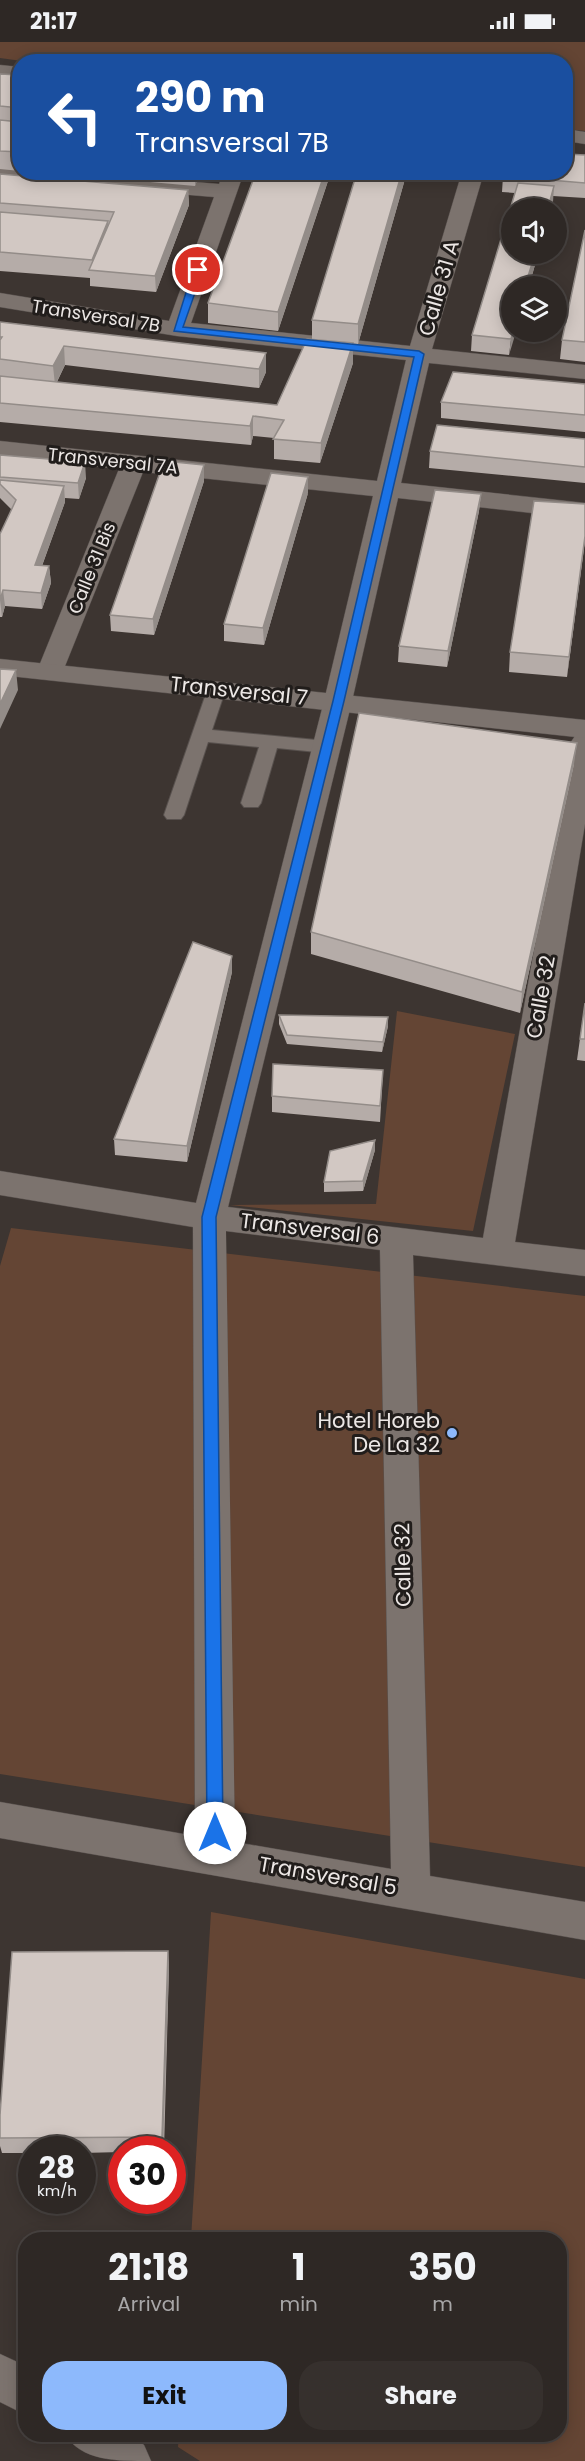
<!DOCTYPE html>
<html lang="en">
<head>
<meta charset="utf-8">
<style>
  body { margin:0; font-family:Poppins,sans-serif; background:#36302d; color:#f1f3f6; height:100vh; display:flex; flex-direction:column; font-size:22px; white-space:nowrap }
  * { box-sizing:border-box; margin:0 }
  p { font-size:20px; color:#a7a6a7 }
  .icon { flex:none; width:33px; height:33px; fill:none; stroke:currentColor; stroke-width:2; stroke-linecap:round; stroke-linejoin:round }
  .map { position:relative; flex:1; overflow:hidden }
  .details { position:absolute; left:18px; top:2190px; width:549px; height:210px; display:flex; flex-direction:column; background:#2e2825; border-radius:24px; box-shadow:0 3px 15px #0003,0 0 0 2px #494442 }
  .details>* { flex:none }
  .banner { position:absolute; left:12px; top:12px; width:561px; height:126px; border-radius:24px; box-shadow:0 3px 15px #0003,0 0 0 2px #494442; background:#1a4fa0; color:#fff; overflow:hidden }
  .fabs { position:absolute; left:501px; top:156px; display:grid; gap:12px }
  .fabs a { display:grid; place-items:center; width:66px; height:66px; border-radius:50%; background:#2e2825; box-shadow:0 3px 15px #0003,0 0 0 2px #494442; font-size:30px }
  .speed { position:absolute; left:18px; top:2094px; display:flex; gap:12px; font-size:30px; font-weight:700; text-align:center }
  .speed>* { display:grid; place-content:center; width:78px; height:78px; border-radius:50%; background:#2e2825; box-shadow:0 3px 15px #0003,0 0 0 2px #494442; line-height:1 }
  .speed small { font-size:15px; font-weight:400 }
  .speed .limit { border:9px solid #d22; background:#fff; color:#111 }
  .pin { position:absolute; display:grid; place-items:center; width:51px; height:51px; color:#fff; margin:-26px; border:3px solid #fff; border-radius:50%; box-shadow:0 2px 6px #0007 }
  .me { position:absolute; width:66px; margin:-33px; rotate:0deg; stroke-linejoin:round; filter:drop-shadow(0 0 4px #0008) }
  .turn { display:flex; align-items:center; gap:21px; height:126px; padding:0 24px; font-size:27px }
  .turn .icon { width:78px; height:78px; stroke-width:2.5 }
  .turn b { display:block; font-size:42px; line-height:51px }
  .eta { display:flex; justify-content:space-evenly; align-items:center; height:102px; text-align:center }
  .eta b { font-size:36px; font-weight:700; line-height:42px }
  .action { display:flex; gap:12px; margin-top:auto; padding:12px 24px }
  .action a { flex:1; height:69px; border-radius:24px; background:#8db9fc; color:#111; font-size:24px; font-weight:700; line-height:69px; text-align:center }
  .action a+a { background:#36302d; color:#f1f3f6 }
  .status { display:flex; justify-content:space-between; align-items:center; height:42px; padding:0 30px; background:#2e2825; direction:ltr }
  .status svg { height:16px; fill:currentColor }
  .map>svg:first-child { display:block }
  .green { fill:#644534 }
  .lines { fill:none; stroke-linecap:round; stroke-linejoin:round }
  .service-casing { stroke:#58514e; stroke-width:2 }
  .minor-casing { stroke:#58514e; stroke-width:1 }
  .tertiary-casing { stroke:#58514e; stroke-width:1 }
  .service { fill:#7c736e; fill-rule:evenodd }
  .minor { fill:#7c736e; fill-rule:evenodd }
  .tertiary { fill:#7c736e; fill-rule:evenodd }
  .wall { fill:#b5aca8 }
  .shaded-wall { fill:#938c88 }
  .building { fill:#d2c8c3; stroke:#938c88; stroke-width:1.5 }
  .route { fill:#1a73e8; stroke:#114b97; stroke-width:1.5 }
  .poi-dot { fill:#8db9fc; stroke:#211d1b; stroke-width:2 }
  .labels { text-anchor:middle; stroke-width:6; stroke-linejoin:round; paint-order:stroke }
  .far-street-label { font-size:18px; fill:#ece7e5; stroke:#211d1b }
  .street-label { font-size:21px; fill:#ece7e5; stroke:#211d1b }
  .poi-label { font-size:21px; fill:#ece7e5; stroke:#211d1b; text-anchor:end }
</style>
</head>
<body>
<div class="status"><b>21:17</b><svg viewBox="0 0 49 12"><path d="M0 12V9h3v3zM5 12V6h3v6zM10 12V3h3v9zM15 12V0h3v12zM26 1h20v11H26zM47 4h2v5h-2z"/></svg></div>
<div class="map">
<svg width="585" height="2419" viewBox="0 0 585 2419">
  <rect width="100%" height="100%" fill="#3d3531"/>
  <path class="green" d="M0,0h585v89l-19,-2v-67h-537l-29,-4z
    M397,969l118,23 -42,197 -243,-26 146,-1z
    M11,1186l574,68v571l-585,-93v-508z
    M211,1870l374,67v482h-385l-22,-14 1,-13h381v-194l-369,-1z"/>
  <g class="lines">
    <g class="service-casing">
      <path id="service" d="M217,640l9,6 -14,42 115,11 7,2 2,4 -2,4 -7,2 -50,-5 -16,55 -3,4h-14l-3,-4 18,-56 -51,-5 -24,73 -3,4h-14l-3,-4 44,-127z"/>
    </g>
    <g class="minor-casing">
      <path id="minor" d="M0,23l20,2v12l-20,-2z
        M566,87l19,3v12l-19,-3z
        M0,125l20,1v4h55l144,12 5,-12h20l-53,151 219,23 52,-174h22l-52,177 153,16v14l-156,-16 -28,120 184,20v16l-187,-21 -46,203 -124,506 255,31 88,-496 4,-6 10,-3v91l-70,418 70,8v26l-172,-21 17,621 155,26v38l-585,-102v-36l195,34 -2,-609 -193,-32v-24l196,32 128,-502 49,-205 -230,-24 -80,199 -4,6 -9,2 -9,-2 -4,-6 82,-202 -119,-14v-14l377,40 29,-121 -229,-24 -177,-29v-14l169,28 45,-124 -214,-18zM226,1189l154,19 11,619 -156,-27z
        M0,2312l26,12v49l-26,-13z
        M65,2392h64l15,11 7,16c-35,0 -70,0 -86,-27z"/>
    </g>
    <g class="tertiary-casing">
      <path id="tertiary" d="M0,617l585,61v18l-585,-63z"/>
    </g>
    <use href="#service" class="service"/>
    <use href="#minor" class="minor"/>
    <use href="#tertiary" class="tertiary"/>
  </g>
  <path class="wall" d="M0,32l20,1v96l-20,-2z
    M585,113v43l-32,-2v6l-24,84h-17v46l-3,23 -38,-4 1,-16 43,-142 -13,-1 1,-16z
    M38,130h162l-5,14z
    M256,130h75l-53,159 -70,-8v-20z
    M407,130l-49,172 -46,-4v-20z
    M0,132l188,16 1,15 -33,87 -66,-6v-8l-90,-7z
    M585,188v132l-25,-3 2,-19z
    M0,280l266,31v19l-7,16 -194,-23 -8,17 220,23 76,-62v20l-33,100 -46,-4v-21l-21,-2 -2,9 -251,-23z
    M585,342v48l-144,-14v-16z
    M585,397v44l-156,-15 1,-17z
    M0,413l86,23 -7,21 -14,-1v4l-23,64h7l2,17 -9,26 -37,-3 -3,11h-2v-83l12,-24 -12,-12z
    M204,423v16l-50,154 -43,-4 -1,-16z
    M308,451l-44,152 -40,-4v-17z
    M481,452l-2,17 -32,156 -49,-5 1,-16z
    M585,462v36l-18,137 -58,-5 1,-20z
    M574,722l-54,249 -209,-59v-22z
    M232,914v16l-45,190 -72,-7 -1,-16z
    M585,961v58l-8,-1z
    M279,973l109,2v9l-6,26 -95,-8 -8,-20z
    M383,1028l-3,52 -108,-10v-16z
    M375,1098v10l-12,41 -39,1v-10z
    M168,1909l1,16 -5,183h-42v2l-40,1v-3h-50v3h-30l-2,-7v-31z"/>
  <path class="shaded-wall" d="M195,130h5l-5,14z
    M325,130h6l-53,159v-19z
    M402,130h5l-49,172v-20z
    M554,144l-1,16 -2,6h-3z
    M188,148l1,15 -33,87 -1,-16z
    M108,179l1,19 -16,31 -1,-11z
    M535,212h3l-9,32h-4z
    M513,290h3l-7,23 2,-16z
    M353,301v20l-33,100 1,-20z
    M64,304l1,19 -10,20 -2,-19z
    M266,311v19l-7,16v-19z
    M253,374v20l-2,9 -1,-19z
    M85,420l1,16 -7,21 -1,-16z
    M204,423v16l-50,154 -1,-16z
    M308,435v16l-44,152 -1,-17z
    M64,444l1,16 -29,80 -1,-17z
    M481,452l-2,17 -32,156 1,-16z
    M585,494v4l-18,137 2,-20z
    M49,524l2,17 -9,26 -1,-16z
    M3,548l2,16 -3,11 -2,-17z
    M16,628l2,20 -18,39v-25z
    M577,701l-3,21 -54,249 2,-21z
    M232,914v16l-45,190v-16z
    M388,975v9l-6,26 1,-10z
    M375,1098v10l-12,41v-10z
    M168,1909l1,16 -6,183 -1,-13z"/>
  <path class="building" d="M0,32l20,1v33l-20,-2z
    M0,78l20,2v30l-20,-1z
    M566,112l19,1v28l-82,-7 1,-4h62z
    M256,130h69l-47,140 -70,-9z
    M357,130h45l-44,152 -46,-4z
    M0,132l188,16 -33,86 -66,-6 25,-58 -114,-9z
    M518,141l36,3 -6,22h-36v46h23l-10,32h-13v46h1l-2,7 -39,-4z
    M0,170l108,9 -16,39 -92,-8z
    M585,188v112l-23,-2z
    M0,280l266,31 -7,16 -195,-23 -11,20 -53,-7v-19l2,-3h-2z
    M307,297l46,4 -32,100 -48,-4 11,-19 -31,-4 -3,10 -250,-23v-27l277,29z
    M453,330l132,12v31l-144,-13z
    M437,383l148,14v28l-155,-16z
    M0,413l85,7 -7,21 -78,-6z
    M164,419l40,4 -51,154 -43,-4z
    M271,431l37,4 -45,151 -39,-4z
    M0,438l64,6 -29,79 14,1 -8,27 -38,-3 -3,10v-66l16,-34 -16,-16z
    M435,448l46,4 -33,157 -49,-5z
    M534,459l51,3v32l-16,121 -59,-5z
    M0,627l16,1 -16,34z
    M359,671l218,30 -55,249 -211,-60z
    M193,900l39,14 -45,190 -73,-7z
    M585,961v36h-5z
    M279,973l109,2 -5,25 -96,-7z
    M273,1022l110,6 -3,36 -108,-10z
    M375,1098l-12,41 -39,1 6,-31z
    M168,1909l-6,186 -162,1v-23l12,-163z"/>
  <path class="route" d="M198,226l5,2 -20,57 236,24 5,3 -80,347 -128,516 7,616 -3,5 -5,2 -6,-2 -2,-5 -5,-616 131,-516 81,-344 -240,-26 19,-61z"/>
  <circle class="poi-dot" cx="452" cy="1391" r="6"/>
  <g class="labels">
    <g class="far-street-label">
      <text transform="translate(96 274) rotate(9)" y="6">Transversal 7B</text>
      <text transform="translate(113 419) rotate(6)" y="6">Transversal 7A</text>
      <text transform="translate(92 526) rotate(-68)" y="6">Calle 31 Bis</text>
    </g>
    <g class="street-label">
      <text transform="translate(439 246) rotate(-74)" y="7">Calle 31 A</text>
      <text transform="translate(239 649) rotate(6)" y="7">Transversal 7</text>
      <text transform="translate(541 955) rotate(-80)" y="7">Calle 32</text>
      <text transform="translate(310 1187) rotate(7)" y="7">Transversal 6</text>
      <text transform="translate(403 1523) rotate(-91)" y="7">Calle 32</text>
      <text transform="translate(328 1834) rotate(10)" y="7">Transversal 5</text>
    </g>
    <g class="poi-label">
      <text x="440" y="1386">Hotel Horeb<tspan x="440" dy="24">De La 32</tspan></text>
    </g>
  </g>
</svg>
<div class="fabs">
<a><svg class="icon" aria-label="sound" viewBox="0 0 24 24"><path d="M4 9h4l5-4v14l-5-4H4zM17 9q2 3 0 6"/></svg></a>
<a><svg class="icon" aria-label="layers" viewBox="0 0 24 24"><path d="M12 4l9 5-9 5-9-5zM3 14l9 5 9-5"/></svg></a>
</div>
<div class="speed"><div>28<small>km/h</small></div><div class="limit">30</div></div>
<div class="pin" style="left:198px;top:228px;background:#d93025"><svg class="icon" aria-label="arrive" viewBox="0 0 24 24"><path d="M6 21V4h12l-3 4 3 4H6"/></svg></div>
<svg class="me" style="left:215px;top:1791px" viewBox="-20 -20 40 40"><circle r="19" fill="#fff"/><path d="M0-13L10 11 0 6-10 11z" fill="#1a73e8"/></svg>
<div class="banner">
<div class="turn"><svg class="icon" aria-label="left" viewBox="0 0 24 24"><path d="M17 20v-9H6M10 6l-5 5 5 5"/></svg><div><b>290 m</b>Transversal 7B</div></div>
</div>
<section class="details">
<div class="eta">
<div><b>21:18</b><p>Arrival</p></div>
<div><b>1</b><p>min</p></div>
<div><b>350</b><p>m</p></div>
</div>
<div class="action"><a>Exit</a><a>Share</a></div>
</section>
</div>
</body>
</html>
